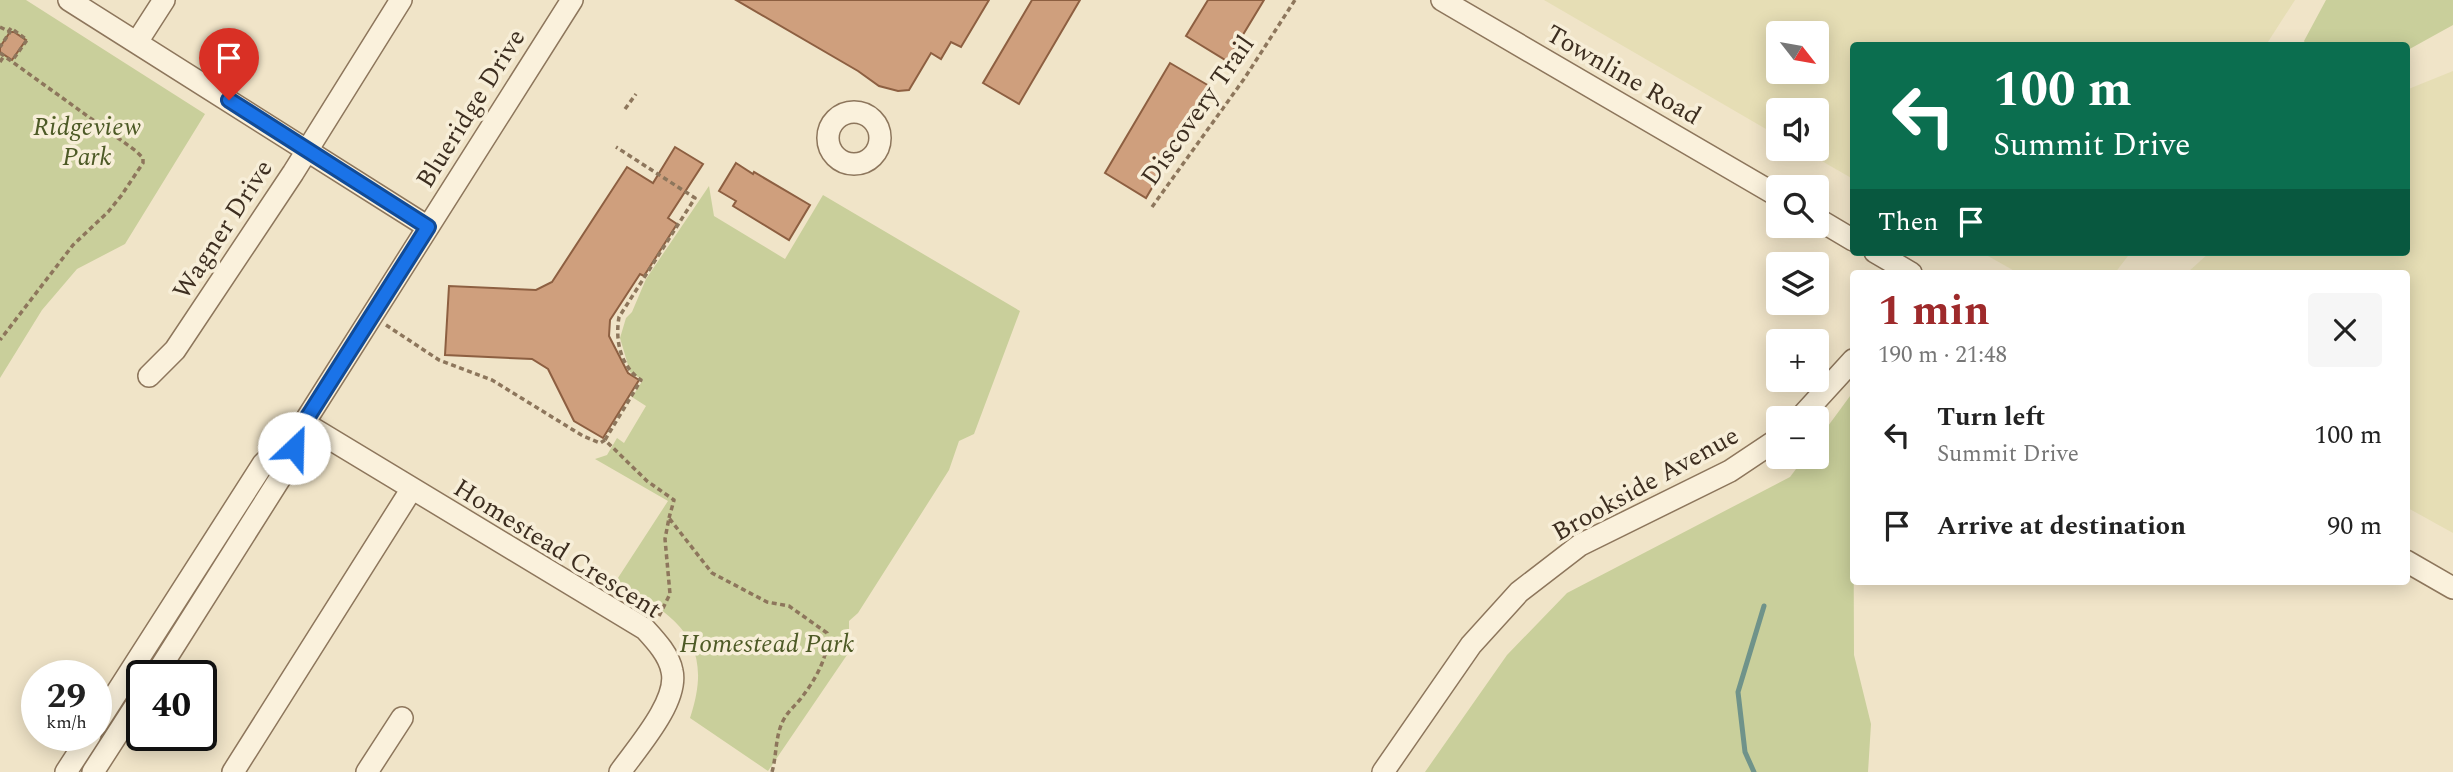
<!DOCTYPE html>
<html lang="en">
<head>
<meta charset="utf-8">
<style>
  body { margin:0; font-family:Spectral,serif; background:#f6f6f6; color:#222; height:100vh; display:flex; flex-direction:column; font-size:26px; white-space:nowrap }
  * { box-sizing:border-box; margin:0 }
  p { font-size:23px; color:#767676 }
  .icon { flex:none; width:38px; height:38px; fill:none; stroke:currentColor; stroke-width:2; stroke-linecap:round; stroke-linejoin:round }
  .map { position:relative; flex:1; overflow:hidden }
  .side { position:absolute; left:1850px; top:270px; width:560px; height:315px; display:flex; flex-direction:column; background:#fff; border-radius:7px; box-shadow:0 4px 18px #0003 }
  .side>* { flex:none }
  .top-card { position:absolute; left:1850px; top:42px; width:560px; height:214px; border-radius:7px; box-shadow:0 4px 18px #0003; background:#0b6e4f; color:#fff; overflow:hidden }
  .needle { width:46px; rotate:121deg }
  .controls { position:absolute; left:1766px; top:21px; display:grid; gap:14px }
  .controls a { display:grid; place-items:center; width:63px; height:63px; border-radius:7px; background:#fff; box-shadow:0 4px 18px #0003; font-size:35px }
  .speed { position:absolute; left:21px; top:660px; display:flex; gap:14px; font-size:35px; font-weight:700; text-align:center }
  .speed>* { display:grid; place-content:center; width:91px; height:91px; border-radius:50%; background:#fff; box-shadow:0 4px 18px #0003; line-height:1 }
  .speed small { font-size:18px; font-weight:400 }
  .speed .limit { border:4px solid #111; border-radius:10px; background:#fff; color:#111 }
  .pin { position:absolute; display:grid; place-items:center; width:60px; height:60px; color:#fff; margin:-72px -30px; border-radius:50% 50% 50% 0; rotate:-45deg; box-shadow:0 0 7px #0007 }
  .pin .icon { rotate:45deg }
  .me { position:absolute; width:77px; margin:-38px; rotate:24deg; stroke-linejoin:round; filter:drop-shadow(0 0 5px #0008) }
  .turn { display:flex; align-items:center; gap:24px; height:147px; padding:0 28px; font-size:32px }
  .turn .icon { width:91px; height:91px; stroke-width:2.5 }
  .turn b { display:block; font-size:49px; line-height:60px }
  .then { display:flex; align-items:center; height:66px; padding:0 28px; background:#0003; gap:14px; font-size:26px }
  .round { display:grid; place-items:center; flex:none; width:74px; height:74px; border-radius:7px; background:#f6f6f6 }
  .overview { display:flex; align-items:center; justify-content:space-between; height:119px; padding:0 28px }
  h1 { font-size:42px; font-weight:700; line-height:52px; color:#9e2a2b }
  ul { padding:0; list-style:none }
  li { display:flex; align-items:center; gap:21px; height:91px; padding:0 28px }
  li div { flex:1 }
  li b { display:block; font-size:26px }
  li em { font-style:normal }
  .map>svg:first-child { display:block }
  .farmland { fill:#e6deb5; fill-rule:evenodd }
  .green { fill:#c9cf9b }
  .lines { fill:none; stroke-linecap:round; stroke-linejoin:round }
  .stream { stroke:#6f938a; stroke-width:5 }
  .building { fill:#cf9f7d; stroke:#8d5f41; stroke-width:2 }
  .minor-casing { stroke:#8d765c; stroke-width:24 }
  .path { stroke:#8d765c; stroke-width:3.5; stroke-dasharray:5 3.5; stroke-linecap:butt }
  .minor { stroke:#faf1dc; stroke-width:21 }
  .route-casing { stroke:#114b97; stroke-width:18 }
  .route { stroke:#1a73e8; stroke-width:12 }
  .labels { text-anchor:middle; stroke-width:7; stroke-linejoin:round; paint-order:stroke }
  .street-label { font-size:26px; fill:#3d2e20; stroke:#f7eed8 }
  .park-label { font-size:26px; font-style:italic; fill:#4d5a26; stroke:#f7eed8 }
</style>
</head>
<body>
<div class="map">
<svg width="2453" height="772" viewBox="0 0 2453 772">
  <rect width="100%" height="100%" fill="#f0e4c8"/>
  <path class="farmland" d="M1544,0h751l-29,45 -413,1v133l-52,-30h15v-39h-38v26zM1778,33h38v39h-38z
    M2453,71v462l-47,-26v-234h-219l23,-21h196v-162z
    M1981,252h150l-16,21h-97z"/>
  <path class="green" d="M0,0h26l179,114 -80,130 -48,25 -35,41 -42,68z
    M2326,0h127v25l-47,26v-5l-100,-1 -2,-4z
    M709,186l5,30 71,43 38,-64 197,116 -46,123 -15,7 -10,29 -91,143 -9,8v31l-81,119 -78,-53c26,-77 -14,-102 -74,-137l52,-80 -73,-42 12,-4 10,-17 7,5 22,-37 -14,-9 11,-17 -13,-8 -10,-34 6,-20 6,-6 14,-33z
    M1853,392l1,263 17,69 -3,48h-443l82,-117 60,-62 223,-116 15,-20h11l1,-16z"/>
  <g class="lines">
    <path class="stream" d="M1754,772l-9,-20 -7,-60 26,-86"/>
  </g>
  <path class="building" d="M736,0h253l-28,47 -10,-5 -10,17 -10,-6 -22,37 -11,1 -19,-5 -21,-15z
    M1032,0h48l-61,104 -36,-21z
    M1208,0h56l-37,61 -41,-25z
    M10,32h4l12,8 -14,20 -12,-8v-5z
    M1170,63l41,24 -65,111 -41,-25z
    M675,147l28,17 -35,54 9,6 -33,52 -4,-2 -30,46 -1,16 19,37 11,7 -36,58 -29,-17 -26,-52 -16,-10 -87,-4 4,-69 87,4 16,-8 75,-115 26,16z
    M736,163l17,11 1,-2 56,33 -21,35 -56,-34 3,-5 -17,-10z"/>
  <g class="lines">
    <g class="minor-casing">
      <path id="minor" d="M69,0l359,227
        M1442,0l336,196
        M137,42l27,-42
        M828 138a26 26 0 1 1 52 0a26 26 0 1 1-52 0Z
        M1816,218l37,22
        M1875,252l36,21
        M149,376l26,-26 118,-177 108,-173
        M1800,418l53,-58
        M304,423l341,206c11,12 24,26 27,42 7,30 -35,77 -52,101
        M2406,561l47,27
        M155,676l129,-204 20,-49 268,-423
        M96,725l167,-261 34,-34
        M66,772l24,-37
        M93,772l49,-76
        M233,772l178,-282
        M367,772l35,-54
        M1383,772l88,-127 48,-53 61,-47 150,-74 48,-32"/>
    </g>
    <path class="path" d="M0,27l10,5 -10,15
      M8,32l3,-4 16,12 -15,21
      M0,53l136,98 7,7v5l-22,33 -13,16 -35,33 -73,95
      M0,62l4,-6
      M625,109l11,-15
      M1152,207l92,-128 51,-79
      M386,325l53,35 53,20 91,56 17,7 5,-3 42,41 27,19 -5,18
      M605,440l36,-60c-21,-14 -26,-40 -22,-63l76,-119 -79,-51
      M659,616l11,-22 -5,-55 4,-21 43,55 55,29 22,4 38,27c3,22 -12,47 -25,64 -6,8 -13,13 -18,22 -9,16 -7,35 -12,53"/>
    <use href="#minor" class="minor"/>
  </g>
  <g class="lines">
    <g class="route-casing">
      <path id="route" d="M229,100l199,127 -124,196 -10,25"/>
    </g>
    <use href="#route" class="route"/>
  </g>
  <g class="labels">
    <g class="street-label">
      <text transform="translate(1624 74) rotate(30)" y="9">Townline Road</text>
      <text transform="translate(470 108) rotate(-58)" y="9">Blueridge Drive</text>
      <text transform="translate(1197 110) rotate(-55)" y="9">Discovery Trail</text>
      <text transform="translate(222 229) rotate(-57)" y="9">Wagner Drive</text>
      <text transform="translate(1645 483) rotate(-29)" y="9">Brookside Avenue</text>
      <text transform="translate(558 548) rotate(32)" y="9">Homestead Crescent</text>
    </g>
    <g class="park-label">
      <text x="87" y="135">Ridgeview<tspan x="87" dy="30">Park</tspan></text>
      <text x="767" y="652">Homestead Park</text>
    </g>
  </g>
</svg>
<div class="controls">
<a><svg class="needle" viewBox="-14 -14 28 28"><path d="M0-13l5 13h-10z" fill="#e53935"/><path d="M0 13l5-13h-10z" fill="#767676"/></svg></a>
<a><svg class="icon" aria-label="sound" viewBox="0 0 24 24"><path d="M4 9h4l5-4v14l-5-4H4zM17 9q2 3 0 6"/></svg></a>
<a><svg class="icon" aria-label="search" viewBox="0 0 24 24"><circle cx="10" cy="10" r="6"/><path d="M15 15l6 6"/></svg></a>
<a><svg class="icon" aria-label="layers" viewBox="0 0 24 24"><path d="M12 4l9 5-9 5-9-5zM3 14l9 5 9-5"/></svg></a>
<a>+</a>
<a>−</a>
</div>
<div class="speed"><div>29<small>km/h</small></div><div class="limit">40</div></div>
<div class="pin" style="left:229px;top:100px;background:#d93025"><svg class="icon" aria-label="arrive" viewBox="0 0 24 24"><path d="M6 21V4h12l-3 4 3 4H6"/></svg></div>
<svg class="me" style="left:294px;top:448px" viewBox="-20 -20 40 40"><circle r="19" fill="#fff"/><path d="M0-13L10 11 0 6-10 11z" fill="#1a73e8"/></svg>
<div class="top-card">
<div class="turn"><svg class="icon" aria-label="left" viewBox="0 0 24 24"><path d="M17 20v-9H6M10 6l-5 5 5 5"/></svg><div><b>100 m</b>Summit Drive</div></div>
<div class="then">Then<svg class="icon" aria-label="arrive" viewBox="0 0 24 24"><path d="M6 21V4h12l-3 4 3 4H6"/></svg></div>
</div>
<section class="side">
<div class="overview"><div><h1>1 min</h1><p>190 m · 21:48</p></div><a class="round"><svg class="icon" aria-label="close" viewBox="0 0 24 24"><path d="M6 6l12 12M18 6L6 18"/></svg></a></div>
<ul>
<li><svg class="icon" aria-label="left" viewBox="0 0 24 24"><path d="M17 20v-9H6M10 6l-5 5 5 5"/></svg><div><b>Turn left</b><p>Summit Drive</p></div><em>100 m</em></li>
<li><svg class="icon" aria-label="arrive" viewBox="0 0 24 24"><path d="M6 21V4h12l-3 4 3 4H6"/></svg><div><b>Arrive at destination</b></div><em>90 m</em></li>
</ul>
</section>
</div>
</body>
</html>
